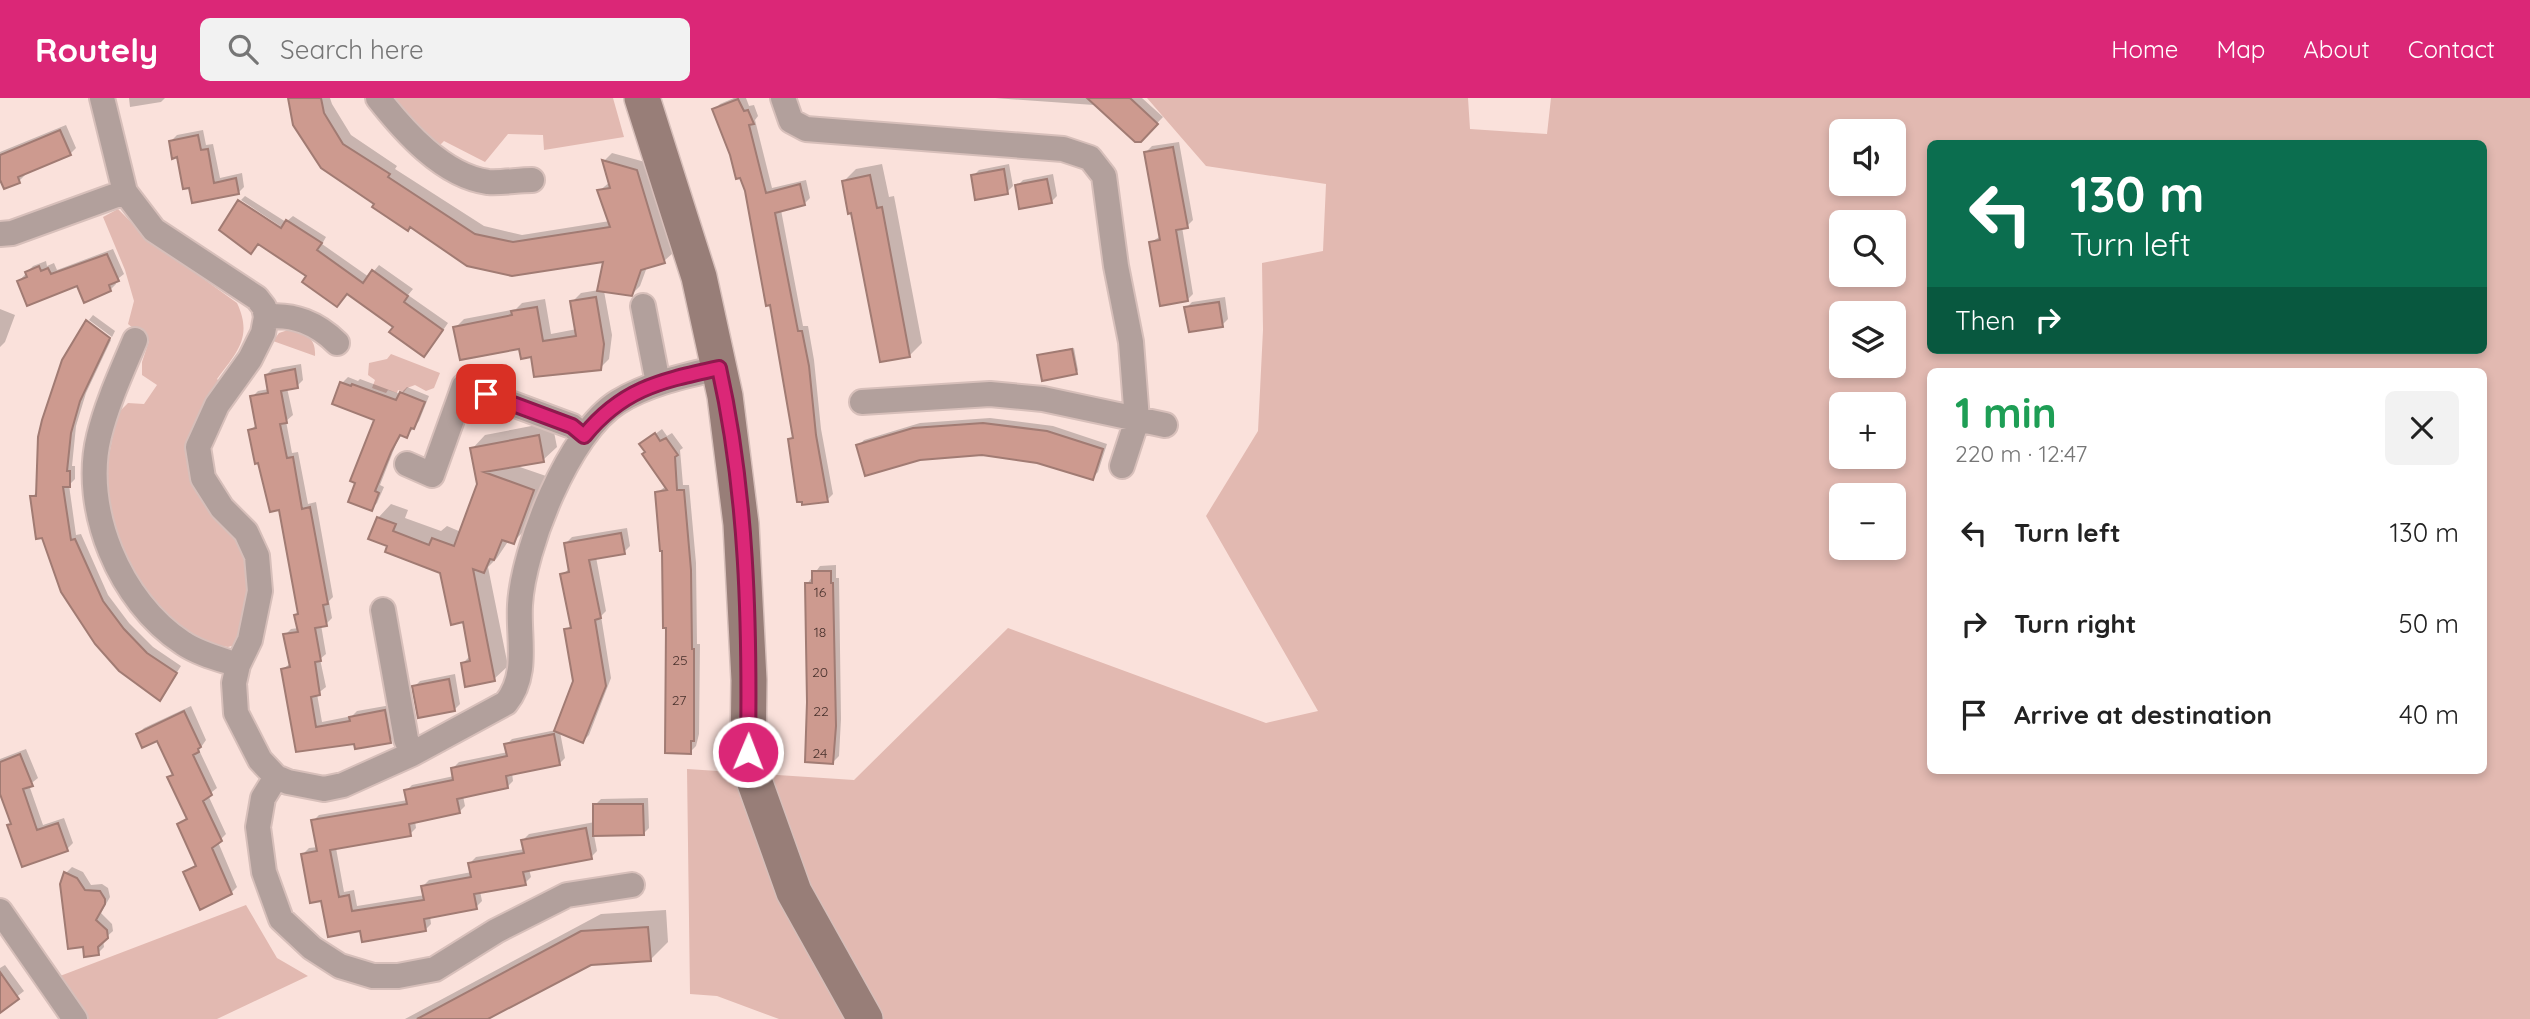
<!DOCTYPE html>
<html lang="en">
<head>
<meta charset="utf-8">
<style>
  body { margin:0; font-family:Quicksand,sans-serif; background:#f2f2f2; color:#222; height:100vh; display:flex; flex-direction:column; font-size:26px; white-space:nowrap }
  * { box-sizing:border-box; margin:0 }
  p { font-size:23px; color:#767676 }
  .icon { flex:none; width:38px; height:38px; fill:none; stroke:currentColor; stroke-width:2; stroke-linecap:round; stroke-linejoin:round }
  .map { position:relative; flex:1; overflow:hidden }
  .details { position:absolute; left:1927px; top:270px; width:560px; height:406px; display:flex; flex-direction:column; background:#fff; border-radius:10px; box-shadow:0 4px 10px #0003 }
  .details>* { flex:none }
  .top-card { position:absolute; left:1927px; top:42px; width:560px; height:214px; border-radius:10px; box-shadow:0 4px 10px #0003; background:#0b6e4f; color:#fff; overflow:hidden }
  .buttons { position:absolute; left:1829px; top:21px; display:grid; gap:14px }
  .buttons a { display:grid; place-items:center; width:77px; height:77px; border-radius:10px; background:#fff; box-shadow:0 4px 10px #0003; font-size:35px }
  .pin { position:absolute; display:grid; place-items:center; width:60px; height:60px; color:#fff; margin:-30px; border-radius:14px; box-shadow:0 4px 10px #0006 }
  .me { position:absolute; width:77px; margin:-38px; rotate:1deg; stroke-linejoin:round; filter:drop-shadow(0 0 5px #0008) }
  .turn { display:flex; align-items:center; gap:24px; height:147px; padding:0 28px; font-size:32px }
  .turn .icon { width:91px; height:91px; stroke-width:2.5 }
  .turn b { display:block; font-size:49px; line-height:60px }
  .then { display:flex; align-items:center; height:66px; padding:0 28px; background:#0003; gap:14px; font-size:26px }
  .round { display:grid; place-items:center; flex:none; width:74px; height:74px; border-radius:10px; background:#f2f2f2 }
  .headline { display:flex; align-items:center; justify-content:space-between; height:119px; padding:0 28px }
  h1 { font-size:42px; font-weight:800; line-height:52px; color:#1e9e55 }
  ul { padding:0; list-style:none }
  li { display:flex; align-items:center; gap:21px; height:91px; padding:0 28px }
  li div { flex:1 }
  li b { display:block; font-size:26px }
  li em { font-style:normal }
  header { display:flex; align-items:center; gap:42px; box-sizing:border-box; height:98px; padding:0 35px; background:#db2777; color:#fff }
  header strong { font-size:33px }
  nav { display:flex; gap:38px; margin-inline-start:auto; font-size:24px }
  .search { width:490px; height:63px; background:#f2f2f2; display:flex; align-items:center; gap:18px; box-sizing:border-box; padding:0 24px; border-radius:10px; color:#767676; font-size:26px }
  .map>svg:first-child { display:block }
  .green { fill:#e2b9b1; fill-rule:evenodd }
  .shadow { fill:#0003 }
  .building { fill:#cd9a8f; stroke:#a17b73; stroke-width:2 }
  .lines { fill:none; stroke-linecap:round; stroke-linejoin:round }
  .street-casing { stroke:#d7bfba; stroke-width:28 }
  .secondary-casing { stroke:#d7bfba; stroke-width:38 }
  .street { stroke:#b2a09c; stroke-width:24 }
  .secondary { stroke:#987e78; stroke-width:35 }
  .route-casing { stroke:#8e194d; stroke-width:18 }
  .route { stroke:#db2777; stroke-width:12 }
  .labels { text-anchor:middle; stroke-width:7; stroke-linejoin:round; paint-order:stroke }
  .number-label { font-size:14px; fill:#49322d }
</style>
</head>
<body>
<header>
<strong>Routely</strong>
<div class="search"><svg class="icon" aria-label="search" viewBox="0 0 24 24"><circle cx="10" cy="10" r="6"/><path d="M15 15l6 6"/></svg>Search here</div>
<nav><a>Home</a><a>Map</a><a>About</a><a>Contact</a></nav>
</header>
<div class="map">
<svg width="2530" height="921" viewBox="0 0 2530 921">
  <rect width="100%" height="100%" fill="#fae1db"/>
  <path class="green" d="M393,0h220l11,39 -80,13 -1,-15 -35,-1 -23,28 -41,-21 -6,6 -22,-19z
    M1147,0h321l2,31 77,5 4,-36h979v921h-1751l-62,-23 -27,-2 -3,-225 167,11 154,-152 258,95 52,-12 -112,-195 52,-85 5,-101 -1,-67 61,-12 3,-67 -120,-18zM1841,33h53v53h-53zM1930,46h553v206h-553zM1841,124h53v53h-53zM1841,215h53v53h-53zM1930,273h553v399h-553zM1841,306h53v53h-53zM1841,397h53v53h-53z
    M118,111l29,29 90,65c16,34 0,49 -20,76l5,5 -27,65 49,95 6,73 -15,28 -7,2 -22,-4 -32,-15 -21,-25 -31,-47 -14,-41 -3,-39 12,-62 11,-11 16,1 13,-19 -15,-10v-13l7,-21 -21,-17 6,-23 -9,-31 -22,-53z
    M294,230c14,8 22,11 21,28l-42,-15 6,-8z
    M391,256l49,19 -6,15 -8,3 -11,-6 -8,3 -3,4 -6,-2 -1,3 -9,-3 -2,3 -14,-5 3,-8 -7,-5 1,-12 18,-4z
    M246,807l31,53 31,18 -91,43h-129l-28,-43z"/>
  <path class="shadow" d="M129,0h36l-4,4 -31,5z
    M290,0h40l2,6 19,31 46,31 -2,3 89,57 38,9 88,-14 -11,-30 11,-9 -6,-21 8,-8 33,9 28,91 -9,8 -17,6 -7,19 -9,9 -27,-4 8,44 -3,24 -9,9 -67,-13 -13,-9 -65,-18 9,-9 52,-10 6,-6 23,-4 6,35 26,-5 -5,-27 9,-9 18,-3 6,-30 -194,-35 -34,-22z
    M734,0h12l3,8 5,-1 4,11 -3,4 17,68 34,-8 4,18 -6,6 -23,6 22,116h5l6,34 7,69 12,65 -6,6 -37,-60 4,-5 -23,-132 -25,-112 -32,-81 6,-6z
    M995,0h105l-6,7z
    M1117,0h25l21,19 -25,26 -34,-31z
    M66,27l10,23 -6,6 -46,18 1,3 -6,6 -19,2v-31z
    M203,32l3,15 7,-1 7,34 22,-5 2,14 -6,6 -48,-7 -11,-31 -8,-14 6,-6z
    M1179,44l14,78 -6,6 -5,1 11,67 -6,6 -36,-58 10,-6 -15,-84 6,-6z
    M882,66l7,33 5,-1 28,147 -12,12 -57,-144 -9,-30 12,-12z
    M1009,66l4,22 -6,6 -34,-16 6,-6z
    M1053,76l4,22 -6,6 -34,-16 6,-6z
    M245,98l41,26 7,-6 33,21 -4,7 47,33 10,-12 34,24 -5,6 40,28 -18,26 -82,-56 -39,-18 -50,-32 -8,9 -30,-22 66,5 2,-3 -48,-32z
    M113,151l11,25 -9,7 1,3 -6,6 -33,-6 -58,-3 14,-15 13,-5 1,5 7,-3 3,7z
    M1225,199l3,22 -6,6 -36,-17 6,-6z
    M0,211l15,6 -10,27 -5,5z
    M93,217l22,16 -3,6 -23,-17z
    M87,225l24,17 -25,53 -10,33 -4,40h3v13l-6,6 7,50 5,-1 27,61 21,28 24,24 28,19 -21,33 -25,-16 -28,-26 -75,-160 6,-6z
    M1074,250l4,22 -2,3 -37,-17 3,-2z
    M301,266l2,16 -6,6 -10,2 6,27 -7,6 6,32 6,-1 10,52 8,-2 17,95 -4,4 3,17 -6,6 -5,1 5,29 -6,5 6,28 -9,7 5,28 30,-6 5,-5 34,-6 5,30 -6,6 -34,1 -59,9 -14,-82 8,-6 -6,-28 6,-6 8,-1 -3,-12 3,-3 -18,-105 -31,-77 6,-6 -4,-28 6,-6 11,-2 -3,-14 6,-6z
    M348,279l10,4 2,-2 40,15 7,-7 22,9 -10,25 -12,15 -5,-2 -6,10 -16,41 4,2 -7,16 -6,6 5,-90 -34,-36z
    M990,320l63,8 54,18 -9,28 -6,6 -54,-17 -56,-7 -124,-8 6,-6 56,-17z
    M552,324l5,25 -14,13 -29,5 32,11 -20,53 -13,13 -4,-2 -12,18 -9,9 20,99 -14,13 -32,-15 9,-9 -7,-35 -22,-49 -53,-26 -11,-27 13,-14 17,6 -3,8 36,13 6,-5 14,6 18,-47 -7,-36 13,-14z
    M662,331l5,7 5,-3 11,15 -3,2 3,35h6l7,78 1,81h3l-1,90 -3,12 -6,6 -23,-126 -3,-77 -7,-56 9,-7 -24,-42z
    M627,430l3,18 -6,6 -28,5 10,54 -5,5 10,62 -22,57 -6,6 -23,-9 5,26 -6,6 -47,9 1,8 -6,6 -44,9 2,10 -6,6 -44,9 1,7 -6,6 -74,14 8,44 10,-2 3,16 68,-11 -2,-9 6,-6 43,-8 -2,-9 6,-6 49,-8 -2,-9 6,-6 66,-12v-17l6,-6 47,-1 1,30 -6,6 -49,1 3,16 -6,6 -62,12 2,8 -6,6 -45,8 2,10 -6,6 -46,9 1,8 -6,6 -64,-1 -39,-30 -19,-45 6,-6 9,-1 -5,-26 6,-6 89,-15 -2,-9 6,-6 42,-9 -1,-8 6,-6 49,-10 -2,-7 6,-6 44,-9 19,-49 -9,-51 6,-5 -10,-50 8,-7 -4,-25 6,-6z
    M836,467v13h3l2,141 -2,37 -6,6 -24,-60 -2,-118 13,-18z
    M455,576l5,30 -6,6 -40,-23 6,-6z
    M191,608l15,34 -7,10 18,38 -9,7 18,39 -8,8 19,45 -8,8 -44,-22 12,-9 -18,-40 9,-7 -18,-40 4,-4 -16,-34 -20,-5 6,-6z
    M26,651l12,29 -9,7 14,40 21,-7 9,25 -6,6 -54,-27 -13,-33v-30z
    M72,769l11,5 8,13 11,-1 6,4 2,9 -9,16 11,11 1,7 -10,9 1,7 -6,6 -14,-8 -22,-61 4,-11z
    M666,812l2,32 -18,18 -60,4 -104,55h-81l196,-105z
    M5,867l19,26 -24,19v-42z"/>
  <path class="building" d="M288,0h33l3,15 19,31 47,30 -2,3 87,57 33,7 5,1 97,-15 -13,-37 13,-2 -8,-28 35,10 28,93 -24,7 -9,26 -35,-5 6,-29 -91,14 -45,-10 -57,-39 -2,4 -36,-24 2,-3 -53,-36 -28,-43z
    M1087,0h43l28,26 -17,18h-6z
    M738,1l6,12 4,-1 6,14 -5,1 17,68 34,-9 5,21 -30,8 23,118h4l7,35 7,69 12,67 -26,3v-3h-5l-9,-63 5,-1 -23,-133 -4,1 -21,-115 -5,-13 -4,1 -6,-24 -18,-46z
    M60,32l11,25 -53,22 2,6 -16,6 -4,-9v-25z
    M198,37l3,15 7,-1 6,34 22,-5 3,16 -47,9 -3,-15 -6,1 -6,-32 -5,2 -3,-18z
    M1173,49l15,81 -12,2 12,71 -28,5 -11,-64 11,-2 -16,-88z
    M1004,71l4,25 -33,6 -4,-25z
    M870,77l7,33 5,-1 28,150 -30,5 -29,-149 -3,1 -6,-33z
    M1047,81l5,24 -33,6 -4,-24z
    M238,102l43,28 5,-8 36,23 -5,7 46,33 9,-13 36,26 -4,6 39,28 -19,27 -35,-25 4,-5 -46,-33 -10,13 -35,-25 4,-6 -48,-32 -7,10 -32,-24z
    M107,156l12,27 -10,4 2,6 -27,12 -7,-17 -50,20 -10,-25 10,-4 -2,-5 14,-6 2,5 7,-3 3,6z
    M596,199l8,47 -3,26 -67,7 -3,-20 -10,2 -2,-10 -59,11 -7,-33 59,-12 -1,-4 26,-4 6,34 33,-5 -6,-35z
    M1219,204l4,25 -34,5 -5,-25z
    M86,222l24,18 -30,63 -9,32 -4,38h3v16h-7l8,53 4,-1 28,62 21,28 23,24 30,20 -17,28 -41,-30 -24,-27 -34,-52 -19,-54 -6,1 -6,-43h6l2,-59 4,-17 20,-60z
    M1072,251l5,25 -35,7 -5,-26z
    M295,271l3,19 -17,3 6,32 -7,1 7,34 6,-1 9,52 8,-2 18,97 -5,1 4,21 -12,2 6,33 -6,1 5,33 -9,2 5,30 34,-6 -1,-4 36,-7 6,33 -36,6 -1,-5 -58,8 -15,-83 9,-2 -7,-33 15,-2 -4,-17 4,-1 -19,-104 -9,2 -12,-49 -3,1 -7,-34 8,-2 -6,-32 18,-3 -3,-18z
    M340,284l11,4 1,-2 44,16 4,-8 25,10 -11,27 -3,-1 -4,10 -7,-3 -9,17 -16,39 4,2 -7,18 -24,-9 7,-19 -5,-2 24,-61 -42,-16z
    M983,325l64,8 56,18 -10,31 -56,-17 -55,-8 -62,5 -55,16 -9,-31 57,-17z
    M655,335l5,8 6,-3 12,17 -3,2 2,33h7l7,80 1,79h2v92h-3v13l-26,-1 1,-125h-3l-1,-77h-2l-5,-59 12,-2 -25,-36 3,-2 -6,-8z
    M539,337l5,27 -60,10 50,18 -20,54 -12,-4 -8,20 -4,-1 -6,14 -11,-4 22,112 -30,6 -4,-24 9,-2 -7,-39 -12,3 -11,-52 -55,-21 2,-6 -19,-7 9,-22 19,7 -3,7 36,14 3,-7 22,8 23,-62 -7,-36z
    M621,435l4,21 -36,6 12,58 -6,2 11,66 -23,57 -29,-12 19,-50 -9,-52 7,-1 -11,-54 9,-2 -5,-29z
    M812,473h19v12h2l3,143 -3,38 -28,-2 2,-60 -2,-119h7z
    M449,581l6,32 -37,7 -6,-32z
    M184,613l17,36 -3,2 1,3 -6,3 19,40 -9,6 19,40 -10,7 20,46 -32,16 -17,-38 13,-6 -19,-42 10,-5 -20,-42 6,-2 -16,-34 -15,7 -6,-14z
    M554,636l6,31 -54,11 2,12 -51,11 3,14 -51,11 2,12 -81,14 9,47 10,-2 3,16 72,-11 -3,-14 50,-9 -3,-14 56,-10 -3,-13 65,-12 6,31 -69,13 3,13 -52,9 3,15 -53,10 2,12 -64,11 -2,-11 -32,6 -7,-36 -11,2 -9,-49 16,-3 -6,-31 96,-16 -3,-14 49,-10 -2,-12 56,-12 -3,-12z
    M20,656l13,32 -10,3 14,41 21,-7 10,28 -46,16 -15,-42 4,-1 -11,-30v-32z
    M593,706h50l1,31 -51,1z
    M64,774l13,6 8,12 15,1 5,8v5l-9,16 11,10 1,8 -10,9 1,8 -15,2 -1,-10 -15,2 -8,-65z
    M648,829l3,34 -60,4 -103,54h-71l164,-88z
    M0,874l19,27 -19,14z"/>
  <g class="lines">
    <g class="street-casing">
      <path id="street" d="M102,0l23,94 29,38 103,68 7,9 2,10 -3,16 -13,26 -33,46 -19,42 5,31 19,30 24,24 11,24 3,35 -10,49 -12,25 -4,18 2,30 24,47 16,17 12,5 36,7 19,-4 69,-31 94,-51c23,-28 12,-65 14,-98 3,-56 49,-173 98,-203 31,-19 66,-26 101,-34
        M378,0c26,33 65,78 110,84 14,1 30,-2 44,-2
        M783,0l8,23 15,8 257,20 27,9 14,18 12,90 15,76 6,78 -15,46
        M0,136l12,-1 113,-41
        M643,208l15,77
        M266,219c27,-4 52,7 71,26
        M135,242c-13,31 -28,63 -36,96 -18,73 21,166 84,207 16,11 37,16 55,22
        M862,304l128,-8 53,5 122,26
        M407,366l25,11 32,-89 108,40 12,10
        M383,512l23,129 6,15
        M276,679l-13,21 -5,29 6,45 17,47 31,29 28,18 33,10h25l37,-7 61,-38 71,-36 65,-10
        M0,813l75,108"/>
    </g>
    <g class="secondary-casing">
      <path id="secondary" d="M642,0l57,179 26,119 16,128 8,156 -1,72 7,31 39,109 71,127"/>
    </g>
    <use href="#street" class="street"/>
    <use href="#secondary" class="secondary"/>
  </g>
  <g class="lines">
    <g class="route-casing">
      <path id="route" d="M486,296l86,32 12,10c39,-48 77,-55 135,-68 28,125 31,256 29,384"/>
    </g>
    <use href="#route" class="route"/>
  </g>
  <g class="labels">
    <g class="number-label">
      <text x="820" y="499">16</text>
      <text x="820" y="539">18</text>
      <text x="680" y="567">25</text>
      <text x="820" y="579">20</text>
      <text x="679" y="607">27</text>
      <text x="821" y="618">22</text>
      <text x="820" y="660">24</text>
    </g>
  </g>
</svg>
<div class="buttons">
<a><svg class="icon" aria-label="sound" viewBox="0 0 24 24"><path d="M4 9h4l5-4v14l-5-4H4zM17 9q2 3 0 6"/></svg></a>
<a><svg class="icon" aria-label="search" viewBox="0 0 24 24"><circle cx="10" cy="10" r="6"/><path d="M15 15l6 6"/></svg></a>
<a><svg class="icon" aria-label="layers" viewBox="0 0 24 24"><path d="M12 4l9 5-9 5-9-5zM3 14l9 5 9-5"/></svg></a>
<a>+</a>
<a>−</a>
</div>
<div class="pin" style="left:486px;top:296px;background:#d93025"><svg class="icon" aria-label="arrive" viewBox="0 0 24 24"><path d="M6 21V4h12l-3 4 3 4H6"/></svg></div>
<svg class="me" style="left:748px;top:654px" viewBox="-20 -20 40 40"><circle r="17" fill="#db2777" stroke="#fff" stroke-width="3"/><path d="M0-11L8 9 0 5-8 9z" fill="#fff"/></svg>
<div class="top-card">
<div class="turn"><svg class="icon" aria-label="left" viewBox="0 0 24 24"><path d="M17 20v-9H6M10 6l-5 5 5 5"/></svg><div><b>130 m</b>Turn left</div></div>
<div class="then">Then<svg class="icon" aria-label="right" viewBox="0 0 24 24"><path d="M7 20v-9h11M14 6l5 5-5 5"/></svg></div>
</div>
<section class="details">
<div class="headline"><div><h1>1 min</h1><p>220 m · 12:47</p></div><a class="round"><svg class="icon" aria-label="close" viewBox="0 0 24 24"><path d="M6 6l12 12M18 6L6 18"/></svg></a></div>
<ul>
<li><svg class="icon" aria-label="left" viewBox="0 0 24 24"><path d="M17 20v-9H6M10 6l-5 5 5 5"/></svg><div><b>Turn left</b></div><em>130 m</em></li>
<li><svg class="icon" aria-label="right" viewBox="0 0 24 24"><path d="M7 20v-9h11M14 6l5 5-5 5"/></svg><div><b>Turn right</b></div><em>50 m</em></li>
<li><svg class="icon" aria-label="arrive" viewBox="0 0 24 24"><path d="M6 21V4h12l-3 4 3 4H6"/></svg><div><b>Arrive at destination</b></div><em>40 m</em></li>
</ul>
</section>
</div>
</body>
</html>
